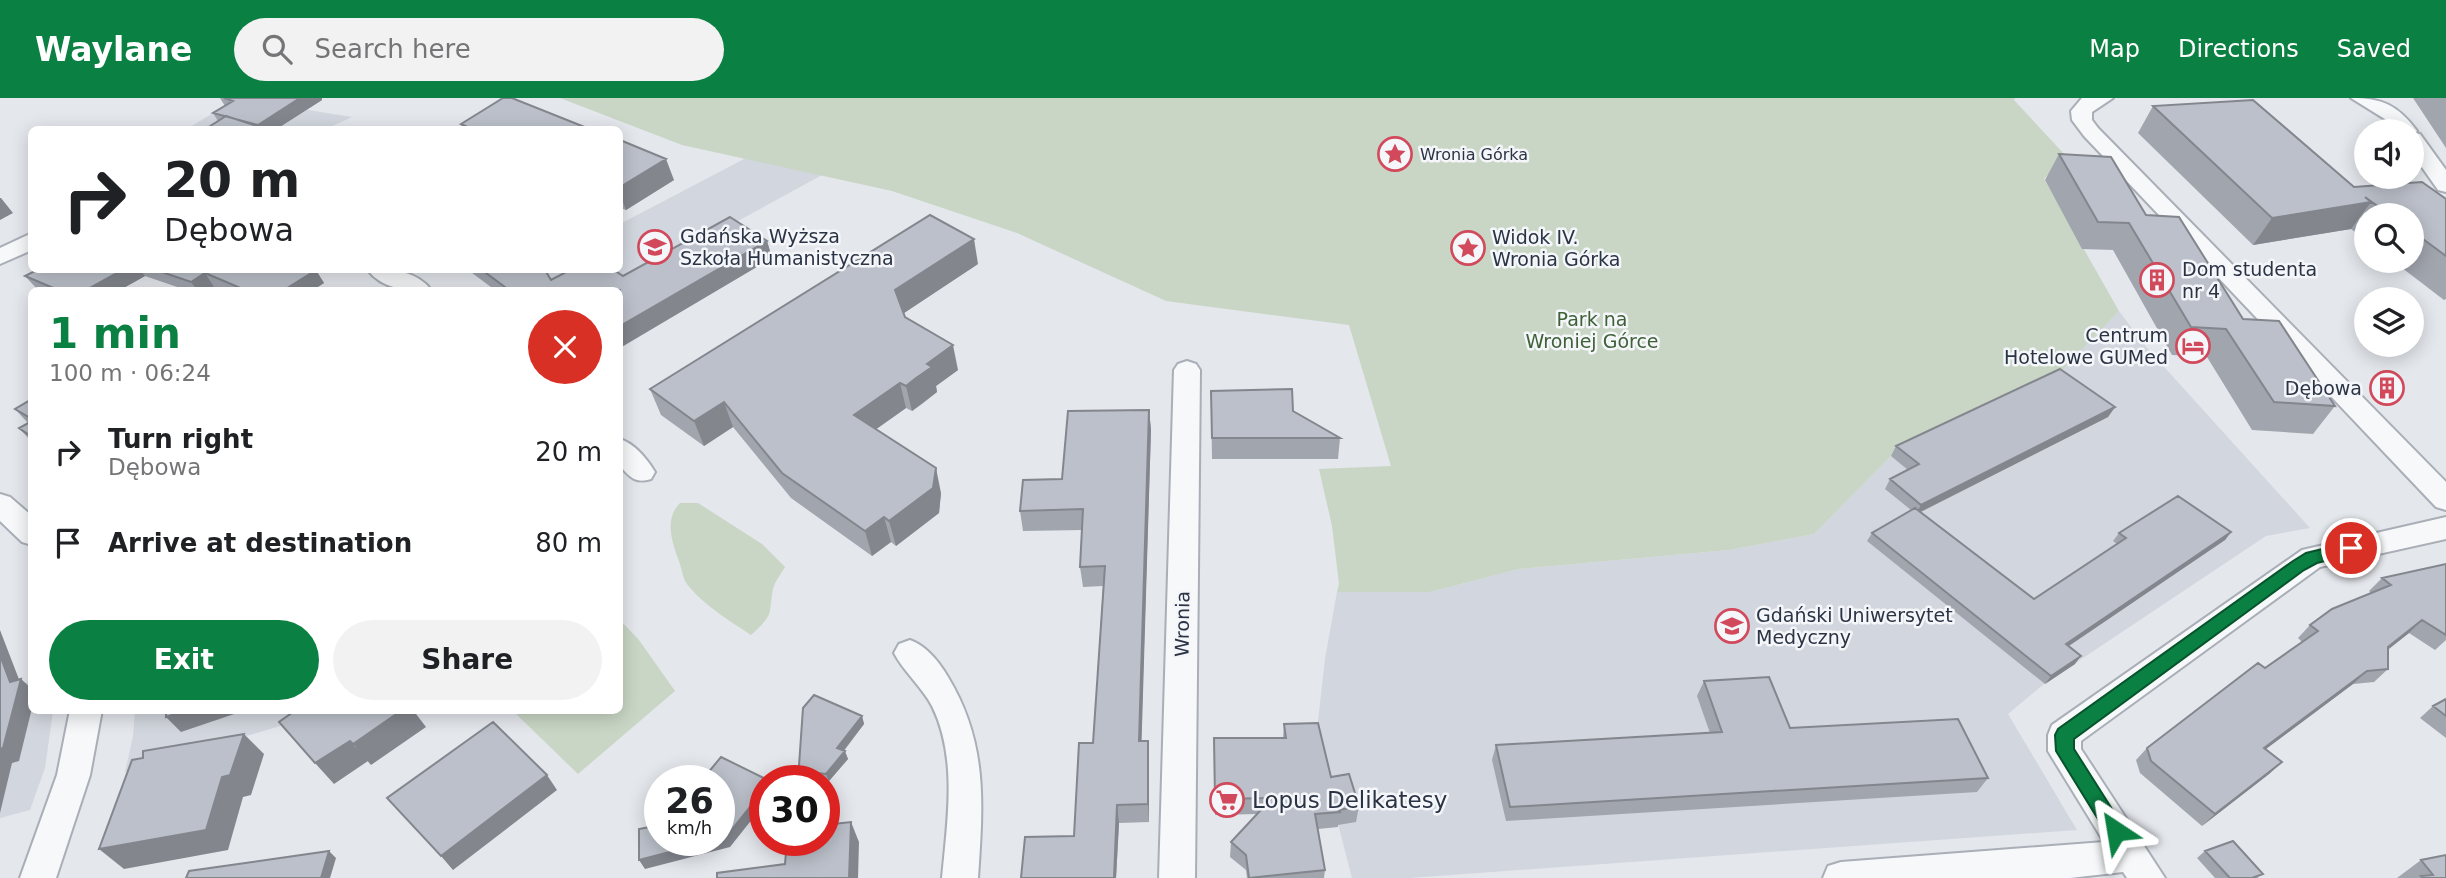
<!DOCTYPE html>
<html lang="en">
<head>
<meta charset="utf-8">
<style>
  body { margin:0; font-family:"DejaVu Sans",sans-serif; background:#f2f2f2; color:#202124; height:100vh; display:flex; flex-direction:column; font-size:26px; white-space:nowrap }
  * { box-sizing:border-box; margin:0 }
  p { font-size:23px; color:#757577 }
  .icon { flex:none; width:38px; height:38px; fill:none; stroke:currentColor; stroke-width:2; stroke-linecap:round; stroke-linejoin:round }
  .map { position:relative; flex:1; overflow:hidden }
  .sheet { position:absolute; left:28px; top:189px; width:595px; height:427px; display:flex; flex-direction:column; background:#fff; border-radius:10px; box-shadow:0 4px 18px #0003 }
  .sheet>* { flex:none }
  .top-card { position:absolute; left:28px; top:28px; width:595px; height:147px; border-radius:10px; box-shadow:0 4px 18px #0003; background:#fff; color:#202124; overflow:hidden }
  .fabs { position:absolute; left:2354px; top:21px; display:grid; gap:14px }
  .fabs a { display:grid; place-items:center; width:70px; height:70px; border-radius:50%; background:#fff; box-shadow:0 4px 18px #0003; font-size:35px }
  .speed { position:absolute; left:644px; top:667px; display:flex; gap:14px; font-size:35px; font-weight:700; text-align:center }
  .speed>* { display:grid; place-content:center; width:91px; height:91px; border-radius:50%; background:#fff; box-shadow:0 4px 18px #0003; line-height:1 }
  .speed small { font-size:18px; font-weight:400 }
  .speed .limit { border:10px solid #d22; background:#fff; color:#111 }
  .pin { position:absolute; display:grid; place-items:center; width:60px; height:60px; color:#fff; margin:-30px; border:4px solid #fff; border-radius:50%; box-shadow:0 2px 7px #0007 }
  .me { position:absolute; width:77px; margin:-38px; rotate:327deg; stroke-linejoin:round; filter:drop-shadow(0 0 5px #0008) }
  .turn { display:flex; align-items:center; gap:24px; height:147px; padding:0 21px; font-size:32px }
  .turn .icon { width:91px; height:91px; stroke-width:2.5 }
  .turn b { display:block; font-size:49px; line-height:60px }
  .round { display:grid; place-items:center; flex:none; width:74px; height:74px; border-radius:37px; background:#f2f2f2 }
  .overview { display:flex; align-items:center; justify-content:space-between; height:119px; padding:0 21px }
  h1 { font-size:42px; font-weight:600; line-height:52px; color:#0b8043 }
  .cta { display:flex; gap:14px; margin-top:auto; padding:14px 21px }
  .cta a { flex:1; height:80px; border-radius:42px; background:#0b8043; color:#fff; font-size:28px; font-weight:600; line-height:80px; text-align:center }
  .cta a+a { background:#f2f2f2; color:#202124 }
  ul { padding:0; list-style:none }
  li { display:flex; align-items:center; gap:21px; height:91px; padding:0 21px }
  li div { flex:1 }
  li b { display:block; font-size:26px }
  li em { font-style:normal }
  header { display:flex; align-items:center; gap:42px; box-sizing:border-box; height:98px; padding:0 35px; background:#0b8043; color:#fff }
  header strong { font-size:33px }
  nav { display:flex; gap:38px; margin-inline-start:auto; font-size:24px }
  .search { width:490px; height:63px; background:#f2f2f2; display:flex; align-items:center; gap:18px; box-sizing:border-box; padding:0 24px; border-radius:38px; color:#757577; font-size:26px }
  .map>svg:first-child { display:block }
  .built { fill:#d2d6de }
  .green { fill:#c9d6c5 }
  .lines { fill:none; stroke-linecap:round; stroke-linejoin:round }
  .street-casing { stroke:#a9aeb7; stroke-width:4 }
  .street { fill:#f7f8fa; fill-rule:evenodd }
  .wall { fill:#a1a5ae }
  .shaded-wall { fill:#83868d }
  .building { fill:#bbc0ca; stroke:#83868d; stroke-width:2 }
  .route { fill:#0b8043; stroke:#07532c; stroke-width:2 }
  .labels { text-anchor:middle; stroke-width:5; stroke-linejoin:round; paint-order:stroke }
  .far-poi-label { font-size:16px; fill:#2b3445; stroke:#f4f6f9; text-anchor:start }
  .poi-label { font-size:19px; fill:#2b3445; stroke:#f4f6f9; text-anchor:start }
  .park-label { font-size:19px; fill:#3f6138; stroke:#f4f6f9 }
  .street-label { font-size:19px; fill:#2b3445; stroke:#f4f6f9 }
  .near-poi-label { font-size:23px; fill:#2b3445; stroke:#f4f6f9; text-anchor:start }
</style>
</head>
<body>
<header>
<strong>Waylane</strong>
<div class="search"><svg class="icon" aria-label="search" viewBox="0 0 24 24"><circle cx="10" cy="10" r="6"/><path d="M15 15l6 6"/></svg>Search here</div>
<nav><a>Map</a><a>Directions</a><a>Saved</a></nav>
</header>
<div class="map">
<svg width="2446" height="780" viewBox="0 0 2446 780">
  <rect width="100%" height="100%" fill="#e4e7ec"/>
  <path class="built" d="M235,2l36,4 81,13 -26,12 -141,1z
    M746,60l76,17 -210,115h-119l40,-20h87v-46z
    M2119,213l28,37 163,180 -44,8 -222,148 -36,30 69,116 -668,48h-57l-36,-139 9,-80 12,-67h93l89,-23 210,-19 85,-16 77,-78 163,-77z
    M31,583l1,29 21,1 -8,57 -15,42 -30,8v-126z
    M135,613h177l-15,10 -172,51 8,-36z"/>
  <path class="green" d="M560,0h1455l-1,2 52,56 -22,23 75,132 -65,68 -163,77 -77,78 -85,16 -210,19 -89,23h-93l2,-8 -7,-58 -13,-57 72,-3 -42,-141 -183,-24 -149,-68 -125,-42 -210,-46z
    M680,405h18l64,41 23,23c-4,7 -10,14 -12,22 -5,27 2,24 -22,46 -21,-14 -49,-31 -64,-51 -4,-5 -5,-14 -7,-20 -7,-20 -17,-44 0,-61z
    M620,522l19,20 36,51 -97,83 -65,-63 107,-1z"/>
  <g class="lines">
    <g class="street-casing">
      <path id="street" d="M2082,0h31l-21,14v8l6,8 348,354v28l-10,-3 -352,-371 -12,-16 -1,-9z
        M2351,0c31,0 47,7 66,33l-2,2 5,1 26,36v22l-8,-2 -26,-37v-22h-17l-7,-10z
        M32,135v17l-32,14v-16z
        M368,172c21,-2 50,1 63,20 -20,2 -50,-1 -63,-20z
        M1187,263l9,3 4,6 -5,508h-36l15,-508 4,-6z
        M620,341c15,5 27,20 35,33l-4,7c-16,5 -21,-2 -31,-13z
        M0,396l10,3 22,19v29l-10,-3 -22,-21z
        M2446,419v22l-126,28 -239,174v8l84,129h-38l-4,-6 -53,6h-247l5,-12 13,-4 263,-20 -56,-91v-16l4,-10 250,-175z
        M910,542c17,6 29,22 38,37 40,66 35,127 30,201h-36c5,-55 16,-120 -10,-172 -10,-19 -28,-34 -38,-53l5,-9z
        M70,612h32l-12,65 -34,103h-36l37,-103z"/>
    </g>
    <use href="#street" class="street"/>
  </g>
  <path class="wall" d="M220,0h102v2l-47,30h-71l14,-9 -5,-8 12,-7z
    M2413,0h33v50z
    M2153,8l201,81 92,12v100l-2,1 -51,-39h19v-46h-46v25l-15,-11 -98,16 -115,-112z
    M461,26l131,6h-129z
    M620,42l54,40 -48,30 -6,-2z
    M2059,56l87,61 97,104 92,87 -22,28 -61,-4 -45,-73 -35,-2 -59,-105 -31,-1 -37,-69z
    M767,143l5,17 -152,32h-125l-27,-20h77l6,10 72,-4z
    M978,166l-74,49 1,4 53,53 -22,16 1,6 -15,12 -10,7 -6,-3 -30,21 65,64 -2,20 -43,33 -5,-4 -19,14 -81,-58 -58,-71 -29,19 -43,-31 -11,-26z
    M37,172h278l9,13 -11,7h-90l-9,-3 -6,3h-22l-41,-14 -25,14h-82l-13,-14z
    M1211,293l82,20 47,27 -2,21h-126z
    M32,301v43l-13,-14 9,-5 -13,-14z
    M2115,309l-7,10 -187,95 113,87 83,-55 -4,-3 6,-8 112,-1 -6,8 -157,106 7,18 -30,20 -178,-143 5,-8 39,-23 -26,-21 5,-10 18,-9 -17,-14 5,-10z
    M1149,312l2,20 -10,311 8,19v62l-30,1 -3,55h-95l53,-42 19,-93 10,-157 -20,1 -3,-20 2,-37 -59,1 -3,-20z
    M2446,466v76l-11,10 -26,-17 -21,16v20l-14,13 -21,2 -87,65 16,13 -13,12 -67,52 -62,-53 -4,-13 11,-12 155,-106 -4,-4 12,-13 61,-32 -2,-2 13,-13z
    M1704,583l86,47 198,50 -11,14 -471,29 -14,-61 4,-15 214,-12 -13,-37z
    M2446,601v39l-26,-20 13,-12z
    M862,618l2,8 -20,27 4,8 -19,22 -7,-1h-24z
    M1284,626l47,53 28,29 -3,16 -18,3v2l-20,2 7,41 -1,8h-77l-1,-8 -16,-13 1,-15 26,-28 -42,1 -1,-77h69z
    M2205,753l54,27h-44l-18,-20z
    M2421,762l25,18h-49z"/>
  <path class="shaded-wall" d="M300,0h22v2l-47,30h-15l-2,-5z
    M666,61l8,21 -48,30 -6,-16v-7z
    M0,100h1l12,15 -13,7z
    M2371,104l-20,27 -98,16 19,-27z
    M974,141l4,25 -77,51 -6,-25z
    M767,143l5,17 -152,90v-22z
    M122,172h18l5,6 -25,14h-34z
    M316,172l8,13 -11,7h-29z
    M205,175l9,14 -6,3h-11l-6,-8z
    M953,247l5,25 -22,16 1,6 -25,19 -6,-25 21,-22z
    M900,285l6,25 -45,32 -7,-25z
    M724,304l9,25 -29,19 -10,-25z
    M2115,309l-7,10 -192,97 5,-9z
    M1149,312l2,20 -10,330 -2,-19z
    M936,370l5,25 -2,20 -43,33 -7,-25z
    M884,419l7,25 -19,14 -7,-25z
    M2231,434l-6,8 -165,112 6,-8z
    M2422,522l-13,13 -34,27 13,-13z
    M0,532l20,52 1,-3 11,10v19l-13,53 -7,2 -12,50v-64l10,-67 -10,-27z
    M2081,558l-6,8 -30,20 6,-8z
    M2367,573l-14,13 -102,76 13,-12z
    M187,612h59l-65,22 -15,-15z
    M402,612h11l13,17 -55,38 -18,-21z
    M862,618l2,8 -24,31 -3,-7z
    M244,636l20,20 -13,41 -8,2 -15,53 -104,19 -25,-20 123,-72z
    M350,643l18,20 -34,23 -19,-21z
    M1148,643l1,19v62l-1,-18z
    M845,653l3,8 -19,22 -3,-7z
    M2282,664l-13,12 -67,52 13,-12z
    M818,675l4,7h-10z
    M547,677l10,15 -104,80 -12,-14z
    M765,690v15l-35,44 -85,22 -6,-9 80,-20z
    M1117,707l2,18 -3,55h-2z
    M851,724l8,20 -1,36h-9z
    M329,753l7,7 -6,20h-9z"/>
  <path class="building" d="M224,0h76l-42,27 -45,-12 20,-12z
    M503,0h9l80,32h-118l-13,-6z
    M2253,2l101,87 68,-5 24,17v57l-34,-25v-16h-22l-25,-18 6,5 -99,16 -119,-112z
    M226,18l43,14h-65z
    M620,42l46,19 -46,28z
    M2059,56l52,3 35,58 33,2 64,102 36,2 56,85 -61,-4 -48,-73 -35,-2 -62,-104 -31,-1z
    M930,117l44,24 -79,51 10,27 48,28 -26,19 5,3 -16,11 -10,8 -6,-3 -46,32 82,53 -3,20 -44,33 -5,-4 -19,14 -83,-58 -58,-71 -30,19 -44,-32z
    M730,119l37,24 -147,85v-36h-111l-27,-20h63l6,10 19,-10h44l9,6z
    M37,172h85l-36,20h-28l-33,-14z
    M156,172h160l-32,20h-39l-40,-17 -14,9z
    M2060,271l55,38 -194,98 -31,-26 29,-15 -23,-18z
    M1292,291l1,22 47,27h-128l-1,-47z
    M32,301v20l-17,-10z
    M1149,312l-10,331h9v63l-31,1 -3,73h-93l4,-41 49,-1 5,-93h14l12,-177 -25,1 3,-58 -63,2 3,-31 39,-1 6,-68z
    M32,323v16l-13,-9z
    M2178,398l53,36 -165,112 15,12 -30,20 -179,-143 43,-25 119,91 92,-61 -7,-5z
    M2446,466v71l-24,-15 -34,27v22l-21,2 -103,77 18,14 -67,52 -64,-53 -4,-13 111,-85 7,5 53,-37 -8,-6 22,-16 59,-24 -9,-7z
    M0,557l10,27 11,-3 -18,69 -3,1z
    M1769,579l21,51 168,-9 30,59 -478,29 -14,-62 226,-13 -18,-51z
    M814,597l48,21 -25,32 8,3 -19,23 -8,-1 -6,7h-14l5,-72z
    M2446,601v17l-13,-10z
    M166,612h21l-21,7z
    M296,612h106l-49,34 -3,-3 -35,22 -36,-41z
    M493,624l54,53 -106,81 -54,-58z
    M1318,625l13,54 18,-3 10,32 -20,4 1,2 -25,2 10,56 -76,8 -3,-23 -15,-13 41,-44 -57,1 -1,-61h72l-2,-14z
    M244,636l-14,41 -8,2 -16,53 -107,19 33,-89 11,-2v-7z
    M721,659l47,23h-3v8l-40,50 -6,1v-59h-17z
    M851,724l-2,56h-132v-5l68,-9 2,-24h37v-15z
    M660,727v15h56l-77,20v-31z
    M2233,743l30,33 -11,4h-22l-25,-27z
    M329,753l-8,27h-135l3,-7z
    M2446,757v23h-23l-2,-2 12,-1 -12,-15z"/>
  <path class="route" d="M2351,444l6,2 2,4 -2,5 -40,10 -13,7 -230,169v10l52,82 -3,6 -7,3 -7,-3 -53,-86 -1,-16 3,-6 235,-168 13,-8z"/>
  <defs>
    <g id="sight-ring" transform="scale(1.75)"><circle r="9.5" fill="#f4f6f9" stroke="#d1495b" stroke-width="1.5"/><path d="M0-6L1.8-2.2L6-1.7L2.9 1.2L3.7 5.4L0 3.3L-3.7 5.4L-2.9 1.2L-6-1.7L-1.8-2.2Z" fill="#d1495b"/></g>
    <g id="university-ring" transform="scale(1.75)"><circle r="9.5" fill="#f4f6f9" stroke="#d1495b" stroke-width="1.5"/><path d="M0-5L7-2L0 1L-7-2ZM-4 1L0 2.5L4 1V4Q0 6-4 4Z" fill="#d1495b"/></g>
    <g id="building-ring" transform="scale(1.75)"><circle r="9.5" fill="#f4f6f9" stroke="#d1495b" stroke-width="1.5"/><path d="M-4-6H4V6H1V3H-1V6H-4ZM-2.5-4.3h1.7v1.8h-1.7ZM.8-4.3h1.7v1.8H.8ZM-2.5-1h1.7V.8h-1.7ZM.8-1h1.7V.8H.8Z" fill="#d1495b"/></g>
    <g id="hotel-ring" transform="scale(1.75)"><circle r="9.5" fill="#f4f6f9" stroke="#d1495b" stroke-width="1.5"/><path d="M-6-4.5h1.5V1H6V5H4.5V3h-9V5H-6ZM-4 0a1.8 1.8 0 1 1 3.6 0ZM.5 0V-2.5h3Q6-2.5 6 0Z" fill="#d1495b"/></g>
    <g id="supermarket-ring" transform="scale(1.75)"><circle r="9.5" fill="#f4f6f9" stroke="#d1495b" stroke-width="1.5"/><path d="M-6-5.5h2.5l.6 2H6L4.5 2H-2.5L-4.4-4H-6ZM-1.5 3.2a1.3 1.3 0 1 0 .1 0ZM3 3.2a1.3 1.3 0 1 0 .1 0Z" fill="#d1495b"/></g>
  </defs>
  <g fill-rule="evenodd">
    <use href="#sight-ring" x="1395" y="56"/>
    <use href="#university-ring" x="655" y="149"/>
    <use href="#sight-ring" x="1468" y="150"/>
    <use href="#building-ring" x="2157" y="182"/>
    <use href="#hotel-ring" x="2193" y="248"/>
    <use href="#building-ring" x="2387" y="290"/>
    <use href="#university-ring" x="1732" y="528"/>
    <use href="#supermarket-ring" x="1227" y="702"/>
  </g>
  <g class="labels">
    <g class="far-poi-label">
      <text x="1420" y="62">Wronia Górka</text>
    </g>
    <g class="poi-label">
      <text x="680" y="145">Gdańska Wyższa<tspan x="680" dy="22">Szkoła Humanistyczna</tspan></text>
      <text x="1492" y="146">Widok IV.<tspan x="1492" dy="22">Wronia Górka</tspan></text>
      <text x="2182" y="178">Dom studenta<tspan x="2182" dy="22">nr 4</tspan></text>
      <text x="2168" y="244" text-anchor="end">Centrum<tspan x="2168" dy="22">Hotelowe GUMed</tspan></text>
      <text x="2362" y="297" text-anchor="end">Dębowa</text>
      <text x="1756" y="524">Gdański Uniwersytet<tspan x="1756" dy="22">Medyczny</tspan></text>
    </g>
    <g class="park-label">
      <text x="1592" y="228">Park na<tspan x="1592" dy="22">Wroniej Górce</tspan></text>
    </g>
    <g class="street-label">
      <text transform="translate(1182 526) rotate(-89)" y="7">Wronia</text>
    </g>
    <g class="near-poi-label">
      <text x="1252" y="710">Lopus Delikatesy</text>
    </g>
  </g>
</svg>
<div class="fabs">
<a><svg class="icon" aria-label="sound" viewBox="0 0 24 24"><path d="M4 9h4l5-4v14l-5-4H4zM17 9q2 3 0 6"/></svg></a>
<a><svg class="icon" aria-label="search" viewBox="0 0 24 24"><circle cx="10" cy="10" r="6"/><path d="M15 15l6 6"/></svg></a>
<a><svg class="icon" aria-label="layers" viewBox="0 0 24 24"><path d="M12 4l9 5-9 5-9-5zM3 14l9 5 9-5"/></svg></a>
</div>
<div class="speed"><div>26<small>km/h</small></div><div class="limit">30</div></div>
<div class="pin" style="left:2351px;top:450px;background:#d93025"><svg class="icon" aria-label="arrive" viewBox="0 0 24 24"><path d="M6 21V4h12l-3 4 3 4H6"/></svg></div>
<svg class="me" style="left:2116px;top:733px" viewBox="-20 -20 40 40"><path d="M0-17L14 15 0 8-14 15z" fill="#0b8043" stroke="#fff" stroke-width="4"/></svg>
<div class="top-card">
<div class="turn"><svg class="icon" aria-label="right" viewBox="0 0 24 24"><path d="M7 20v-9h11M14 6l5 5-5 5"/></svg><div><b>20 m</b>Dębowa</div></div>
</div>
<section class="sheet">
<div class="overview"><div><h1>1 min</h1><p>100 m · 06:24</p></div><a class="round" style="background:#d93025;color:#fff"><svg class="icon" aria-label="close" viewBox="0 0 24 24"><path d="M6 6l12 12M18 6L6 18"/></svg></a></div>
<ul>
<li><svg class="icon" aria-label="right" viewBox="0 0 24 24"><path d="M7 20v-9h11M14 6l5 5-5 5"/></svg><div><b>Turn right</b><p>Dębowa</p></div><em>20 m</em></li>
<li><svg class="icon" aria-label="arrive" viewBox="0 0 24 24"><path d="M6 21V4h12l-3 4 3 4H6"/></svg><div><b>Arrive at destination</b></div><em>80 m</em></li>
</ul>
<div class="cta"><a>Exit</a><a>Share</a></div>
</section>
</div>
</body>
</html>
